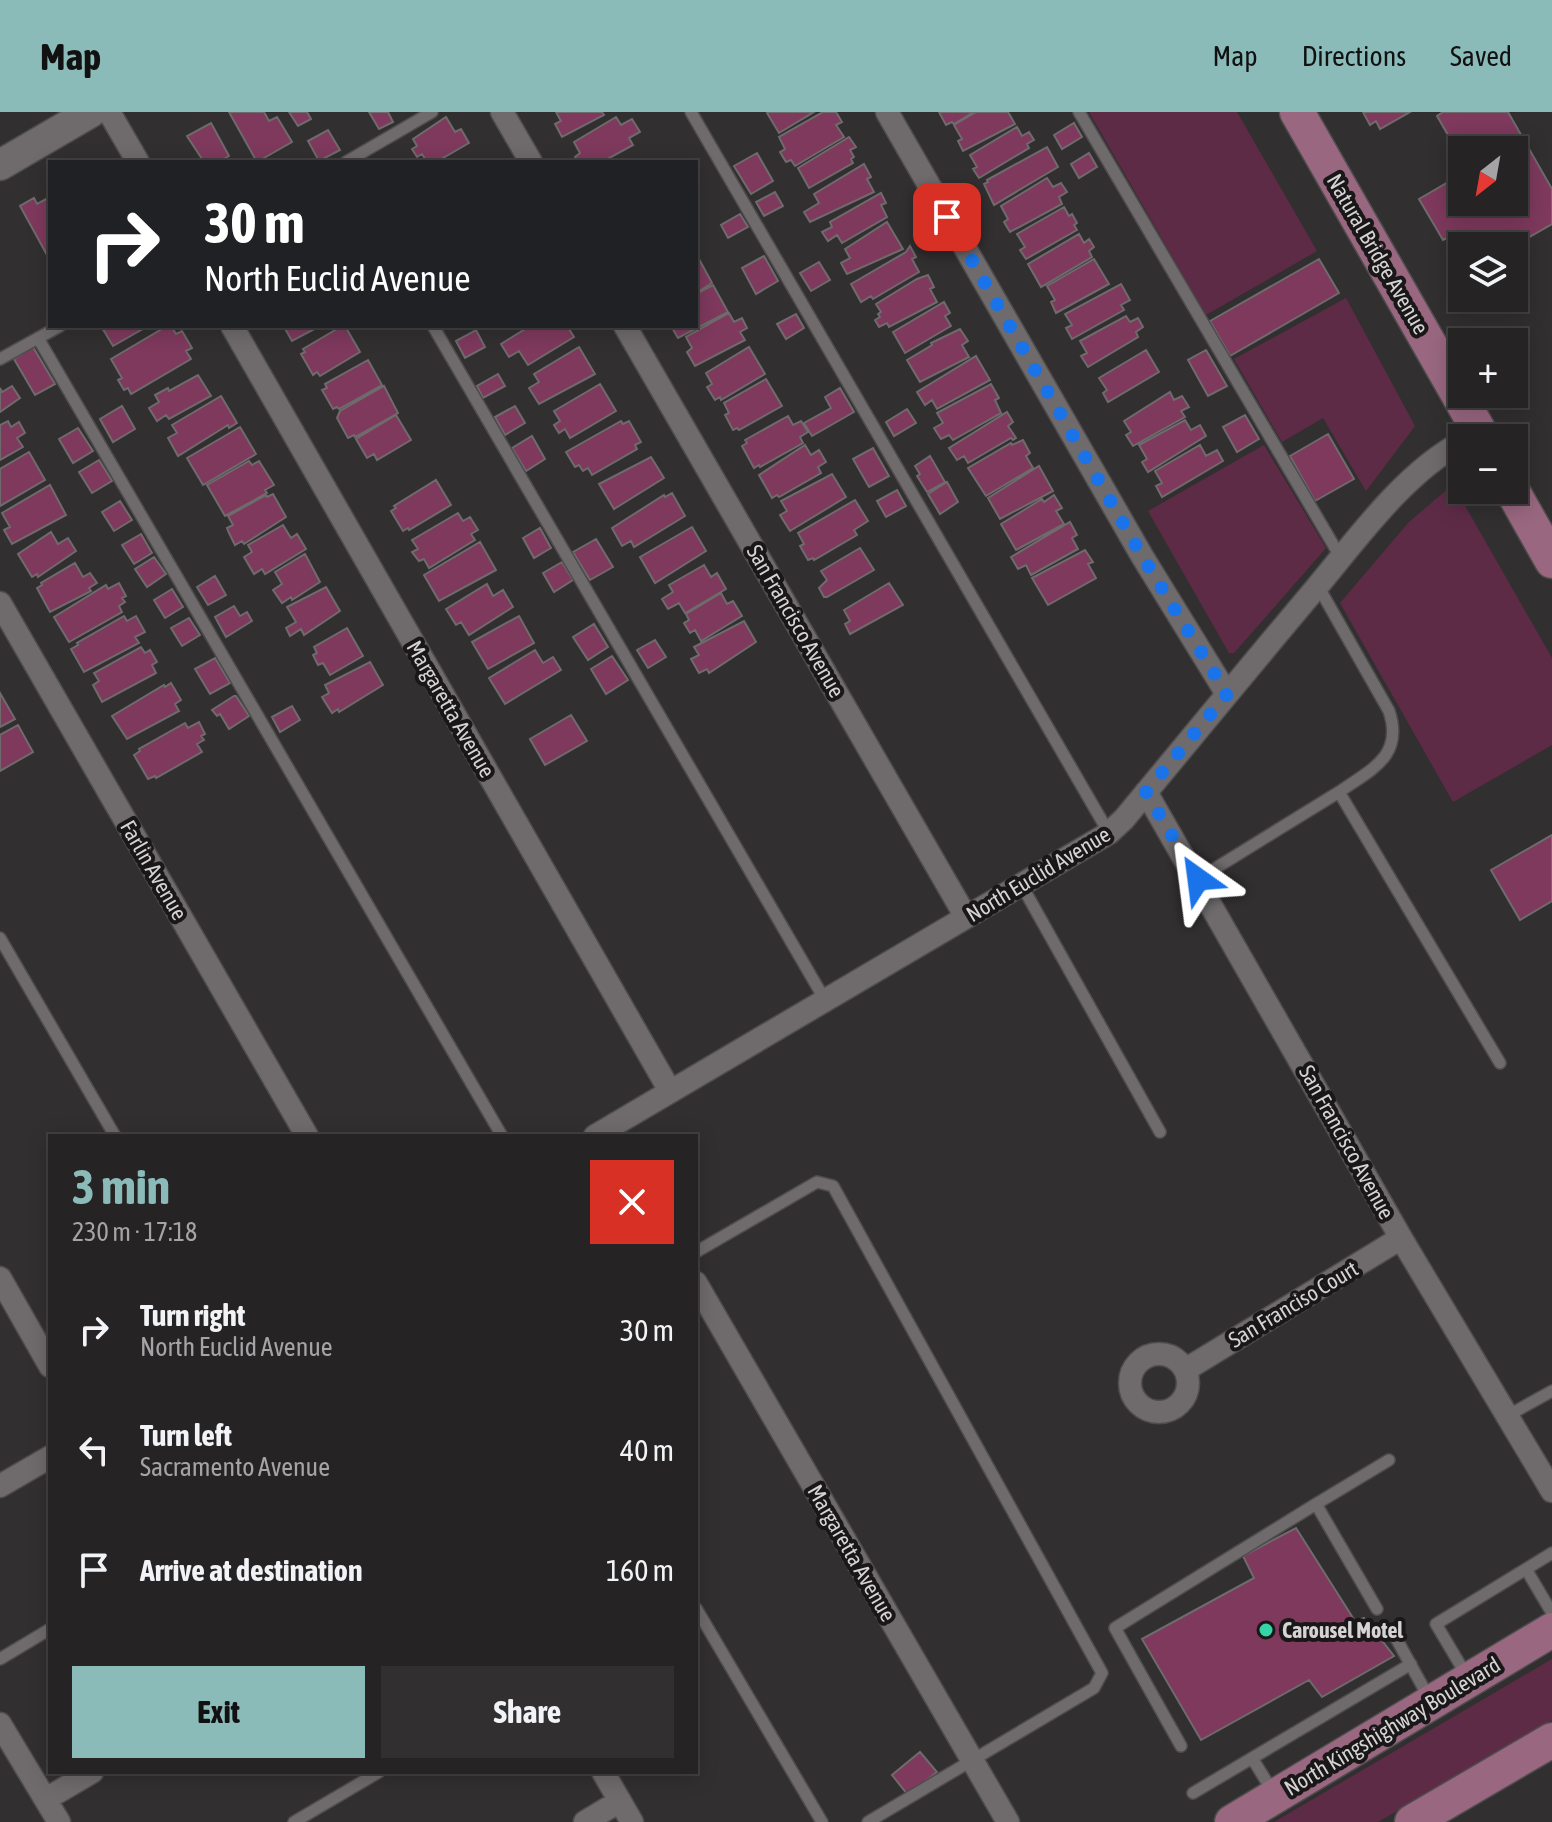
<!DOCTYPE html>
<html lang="en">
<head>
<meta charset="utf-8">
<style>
  body { margin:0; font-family:"Asap Condensed",sans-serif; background:#322f31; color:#f1f3f6; height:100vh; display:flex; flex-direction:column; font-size:30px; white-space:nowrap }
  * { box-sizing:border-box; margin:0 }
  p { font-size:26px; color:#a4a4a6 }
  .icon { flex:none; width:44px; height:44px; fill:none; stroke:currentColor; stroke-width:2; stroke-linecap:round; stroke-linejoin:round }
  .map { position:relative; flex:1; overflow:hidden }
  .side { position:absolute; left:48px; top:1022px; width:650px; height:640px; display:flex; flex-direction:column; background:#262324; border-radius:0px; box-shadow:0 4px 20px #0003,0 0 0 2px #424041 }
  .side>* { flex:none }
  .guide { position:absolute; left:48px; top:48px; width:650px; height:168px; border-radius:0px; box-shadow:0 4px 20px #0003,0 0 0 2px #424041; background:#202124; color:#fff; overflow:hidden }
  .needle { width:52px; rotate:211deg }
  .buttons { position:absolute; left:1448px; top:24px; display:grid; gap:16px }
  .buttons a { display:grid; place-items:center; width:80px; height:80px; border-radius:0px; background:#262324; box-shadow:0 4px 20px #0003,0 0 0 2px #424041; font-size:40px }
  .pin { position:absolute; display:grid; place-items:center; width:68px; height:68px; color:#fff; margin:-34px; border-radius:16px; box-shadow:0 4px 12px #0006 }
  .me { position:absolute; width:88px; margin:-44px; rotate:329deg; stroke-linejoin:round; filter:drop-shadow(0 0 6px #0008) }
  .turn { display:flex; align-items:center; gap:28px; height:168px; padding:0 24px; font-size:36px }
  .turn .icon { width:104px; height:104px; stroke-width:2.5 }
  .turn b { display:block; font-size:56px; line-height:68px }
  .round { display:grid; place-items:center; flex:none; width:84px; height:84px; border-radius:0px; background:#322f31 }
  .headline { display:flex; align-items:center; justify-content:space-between; height:136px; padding:0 24px }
  h1 { font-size:48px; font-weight:700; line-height:60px; color:#8bbbb9 }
  .action { display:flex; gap:16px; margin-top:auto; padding:16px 24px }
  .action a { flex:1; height:92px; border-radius:0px; background:#8bbbb9; color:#111; font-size:32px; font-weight:700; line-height:92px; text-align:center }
  .action a+a { background:#322f31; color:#f1f3f6 }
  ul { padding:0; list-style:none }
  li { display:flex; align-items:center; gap:24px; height:120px; padding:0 24px }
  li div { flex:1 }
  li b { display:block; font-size:30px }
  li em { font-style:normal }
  header { display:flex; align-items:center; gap:48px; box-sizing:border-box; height:112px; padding:0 40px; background:#8bbbb9; color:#111 }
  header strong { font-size:38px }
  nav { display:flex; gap:44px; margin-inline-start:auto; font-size:28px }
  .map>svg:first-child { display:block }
  .green { fill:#5e2b46 }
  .building { fill:#7e395d; stroke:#6f6a6c; stroke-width:2 }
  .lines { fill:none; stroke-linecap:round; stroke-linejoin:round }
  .lane-casing { stroke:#4e4c4d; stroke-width:14 }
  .street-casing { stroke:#4e4c4d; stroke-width:25 }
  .secondary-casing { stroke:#4e4c4d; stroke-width:33 }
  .primary-casing { stroke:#4e4c4d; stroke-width:37 }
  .lane { stroke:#6f6b6d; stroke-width:11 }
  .street { stroke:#6f6b6d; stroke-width:22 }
  .secondary { stroke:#6f6b6d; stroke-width:30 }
  .primary { stroke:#996780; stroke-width:34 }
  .route { stroke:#1a73e8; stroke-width:14; stroke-dasharray:0 25.2 }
  .poi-dot { fill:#34d4a8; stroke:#191718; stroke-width:3 }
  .labels { text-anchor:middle; stroke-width:8; stroke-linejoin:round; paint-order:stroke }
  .street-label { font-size:22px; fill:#d5d3d4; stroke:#191718 }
  .poi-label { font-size:22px; font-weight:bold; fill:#d5d3d4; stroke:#191718; text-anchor:start }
</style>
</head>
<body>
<header>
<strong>Map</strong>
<nav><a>Map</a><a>Directions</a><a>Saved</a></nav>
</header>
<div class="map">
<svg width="1552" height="1710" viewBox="0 0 1552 1710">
  <rect width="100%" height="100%" fill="#322f30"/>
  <path class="green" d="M1089,0h148l80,139 -111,64z
    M1346,186l69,128 -49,65 -43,-73 -41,24 -48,-83z
    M1264,333l62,103 -92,105h-5l-81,-142z
    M1450,375l6,3 96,168v87l-99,57 -113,-199 69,-81z
    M1552,1547v61l-174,102h-104z"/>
  <path class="building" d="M229,0h35l5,9 8,-4 15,25 -35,20z
    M289,0h18l4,7 -13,7z
    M369,0h19l5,10 -14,7z
    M556,0h46l2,3 -42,22 -7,-13 6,-3z
    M769,0h45l-35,21 -12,-20z
    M823,0h13l6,10 -6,3 8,12 -49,29 -4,-6 -5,2 -6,-10 5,-3 -6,-12z
    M939,0h35l-20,12 -2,-2 -6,3z
    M976,0h32l7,12 -52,27 -5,-10 4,-2 -8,-14z
    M1363,0h47l-30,17 -4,-8 -6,4z
    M1443,0h65l44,77v35l-38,22h-52v13l-13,-22 -6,3 -24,-41 43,-25v28h52v-52h-52v9l-25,-43z
    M446,5l9,15 6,-3 8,14 -33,19h-9l-5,-8 -5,3 -5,-8 5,-3 -4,-7z
    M616,5l5,8 11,-6 8,13 -11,6 4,7 -31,17h-24l-3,-5 5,-4 -6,-11z
    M211,11l18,33 -5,3 1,3h-21l-17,-26z
    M1074,11l8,14 -20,12 -8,-14z
    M1017,15l5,9 7,-4 5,8 -7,4 2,4 -50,30 -6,-9 4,-2 -7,-12z
    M328,18l12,20 -21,11 -11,-20z
    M849,25l7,10 -6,3 4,7 -3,2 2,4 -44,25 -11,-20z
    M1047,35l11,20 -64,38 -10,-21 4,-2 -1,-2z
    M757,41l16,28 -22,13 -17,-28z
    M1089,41l8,14 -18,11 -8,-14z
    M864,52l7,13 -4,2 7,13 -64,30 -6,-10 15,-9 -5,-9z
    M1047,66l6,9 8,-4 6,9 -8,5 3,7 -52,28 -6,-10 4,-3 -7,-13z
    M775,80l8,14 -19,10 -8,-14z
    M881,81l5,10 -5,2 6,12 -45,26 -5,-8 -9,6 -6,-9 10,-5 -2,-5z
    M50,85v56l-3,2 -27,-49 14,-8 3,6z
    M1064,95l5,9 3,-2 5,9 -3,2 3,5 -51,29 -6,-9 5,-3 -8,-13z
    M740,102l8,13 -20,11 -7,-13z
    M887,110l16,27 -56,25 -6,-11 9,-5 -5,-9z
    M1079,122l5,9 5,-4 5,8 -5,4 3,6 -51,30 -13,-23z
    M910,134l6,11 -4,2 7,13 -46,27 -2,-3 -10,6 -10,-18 55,-32z
    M764,144l14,25 -22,13 -14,-26z
    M699,147l13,24 -16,10v-33z
    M1094,147l15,25 -53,29 -5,-11 4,-2 -8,-14z
    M1319,147l20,34 -109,63 -20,-35z
    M819,150l11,18 -19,11 -11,-18z
    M928,163l6,12 -4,2 7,13 -48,25 -2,-4 -8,4 -4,-7 5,-3 -2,-3 3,-2 -5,-8 41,-25z
    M1121,172l9,16 -9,5 3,5 -52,29 -6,-11 6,-3 -7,-11z
    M713,173l15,27 -50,26 -7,-12h25v-32z
    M944,190l6,11 -5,3 6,10 -46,27 -12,-21z
    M729,201l5,9 8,-4 5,10 -7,4 5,8 -50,26 -8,-14 5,-4 -6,-11z
    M796,202l8,14 -18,11 -9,-15z
    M1126,204l4,6 8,-4 5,9 -7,5 2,5 -50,30 -7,-11 6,-3 -7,-12z
    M101,214h47l-35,20z
    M167,214h4l5,8 6,-3 10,17 -6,3 5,8 -60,35 -3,-6 -4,2 -6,-10 4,-2 -11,-19z
    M320,214l-28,15 -8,-14 1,-1z
    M342,214h3l15,26 -40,24 -3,-4 -4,3 -12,-21 4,-2 -2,-3z
    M530,214h37l7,11 -46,28 -9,-14 -10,6 -8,-13z
    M960,217l8,12 -6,4 7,12 -49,25 -13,-22 25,-15 -1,-2z
    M476,218l9,17 -20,11 -9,-17z
    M33,235l22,37 -20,11 -21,-36z
    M579,235l16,27 -56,30 -10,-16 10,-6 -5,-8z
    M749,235l16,27 -44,26 -1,-3 -5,3 -8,-13 5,-3 -6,-11z
    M1146,238l13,22 -51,30 -5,-9 4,-3 -8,-12z
    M1206,238l21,36 -19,10 -20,-36z
    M976,244l14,24 -53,29 -5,-9 -7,5 -8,-13z
    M368,248l14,25 -43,24 -2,-2 -4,2 -11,-19 5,-2 -2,-4z
    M498,262l7,12 -22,12 -6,-12z
    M198,263l13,21 -42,23 -3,-4 -9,6 -8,-13 10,-6 -4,-7 13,-7 1,3z
    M766,267l16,27 -43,24 -2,-2 -4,2 -8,-15 4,-2 -5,-10z
    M600,272l16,27 -46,27 -5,-9 -6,4 -5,-8 6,-4 -6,-10z
    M991,272l8,14 -4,2 6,13 -48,27 -4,-5 -8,4 -7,-11 9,-5 -6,-10z
    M12,274l8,12 -20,14v-24l2,4z
    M384,274l14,27 -43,24 -1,-2 -6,3 -11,-20 3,-7z
    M840,276l14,24 -42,24 -8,-13 27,-15 -6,-11z
    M1170,280l4,8 8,-4 7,11 -8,4 4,6 -52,29 -7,-11 5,-3 -7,-11z
    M221,284l16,27 -8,5 -1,-3 -50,31 -10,-18 9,-5 -5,-8z
    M122,294l13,23 -22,13 -13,-23z
    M515,294l10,17 -20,12 -10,-18z
    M907,297l9,14 -22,13 -8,-14z
    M1007,300l6,10 -5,4 8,12 -3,2 -2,-2 -43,25 -4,-7 -7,4 -8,-12z
    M396,303l15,25 -34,20 -3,-6 -7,4 -11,-19z
    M1245,303l14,24 -22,13 -14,-25z
    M788,304l5,9 8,-4 7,11 -8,5 3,6 -43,24 -1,-2 -5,3 -12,-22 5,-3 -2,-3z
    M1185,308l6,10 9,-5 6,11 -58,36 -6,-10 5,-3 -8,-14z
    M8,309l3,6 8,-5 6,11 -8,5 6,9 -23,13v-35z
    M621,309l2,3 6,-3 12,21 -6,3 2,4 -45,26 -4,-7 -5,3 -4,-6 -4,2 -9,-15z
    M240,315l16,27 -53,31 -16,-27z
    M78,316l15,23 -20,12 -14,-24z
    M1328,322l26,45 -39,22 -25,-45z
    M532,324l13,23 -19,12 -14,-23z
    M1023,328l7,13 -4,3 7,12 -47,28 -18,-28 43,-25 1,2z
    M805,333l6,10 8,-5 7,12 -8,5 3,6 -42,24 -2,-2 -5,3 -13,-23z
    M1200,333l6,11 11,-6 6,11 -61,36 -6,-11 6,-3 -7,-12z
    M873,336l16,28 -20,11 -16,-28z
    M29,340l16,28 -45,26v-37z
    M930,344l15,26 -18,10 -10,-16 3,-2 -5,-8z
    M651,345l13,21 -50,31 -15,-25z
    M99,348l13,21 -20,12 -13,-21z
    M249,349l3,4 7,-4 15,24 -9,5 2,3 -42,23 -18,-31z
    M1039,354l14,25 -53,28 -12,-21z
    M832,362l14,23 -56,34 -10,-16 7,-4 -6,-10z
    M436,368l15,25 -42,25 -1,-2 -5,3 -12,-20 5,-3 -2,-2z
    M947,370l11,20 -18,12 -12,-20z
    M50,373l16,30 -54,29 -8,-14 6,-3 -8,-14z
    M897,378l9,16 -20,11 -9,-16z
    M672,381l13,23 -51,31 -3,-6 -9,5 -10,-18 52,-33 1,2z
    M273,382l13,23 -42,27 -2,-3 -7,4 -6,-12 -2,-5 6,-3 -5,-9 38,-21 1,2z
    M1054,383l8,13 -6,3 8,13 -48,26 -15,-26 41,-25 2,3z
    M855,388l13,21 -14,9 3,5 -43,25 -1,-2 -5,2 -8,-14 4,-2 -6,-11z
    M120,389l12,19 -18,11 -12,-19z
    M458,401l5,8 7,-4 8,13 -7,4 4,6 -46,28 -5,-9 -5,2 -7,-9 6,-3 -6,-9z
    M1070,410l7,13 -5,3 6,11 -47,26 -5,-10 -8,4 -7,-12z
    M283,413l8,13 6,-4 9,15 -41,25 -3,-5 -8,5 -10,-17 8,-5 -4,-7z
    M692,415l14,24 -51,32 -15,-26z
    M540,416l11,20 -17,10 -11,-20z
    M51,420l7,12 10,-6 8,13 -38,26 -1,-3 -5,3 -14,-23z
    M141,422l11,19 -18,11 -12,-19z
    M596,427l17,28 -23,13 -17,-28z
    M480,430l16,28 -57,31 -15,-26z
    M860,436l14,22 -47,27h-3l-5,-9 8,-8 -6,-9z
    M1085,438l8,12 -5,2 8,14 -48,27 -16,-27z
    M305,442l15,28 -28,18 -1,-3 -9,6 -9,-13 9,-6 -7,-12z
    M154,445l12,17 -19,13 -12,-18z
    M562,450l11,18 -19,12 -11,-19z
    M75,451l8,14 7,-4 7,10 -8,5 2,3 -41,21 -13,-24 5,-3 -1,-2z
    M704,453l7,12 6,-4 9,16 -41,24 -6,-10 -11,6 -6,-10 11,-7 -4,-7z
    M215,464l11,19 -18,10 -11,-18z
    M119,471l7,13 -4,2 3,4 -6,4 3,6 -53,30 -15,-25 52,-32 2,4z
    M889,471l14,22 -53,29 -5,-10 5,-3 -6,-11z
    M487,472l6,12 10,-6 10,17 -44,28 -8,-13 -5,3 -10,-16z
    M326,475l14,24 -36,24 -3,-6 -11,7 -4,-8 10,-6 -9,-15z
    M172,477l11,18 -18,11 -11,-18z
    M721,481l6,11 6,-3 9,15 -41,25 -6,-11 -5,3 -6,-10 5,-3 -3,-6z
    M234,494l6,10 7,-4 5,9 -26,16 -11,-20z
    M124,504l3,5 9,-5 9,16 -10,5 4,6 -55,29 -13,-23 7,-4 -1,-2z
    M519,504l15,27 -46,26 -16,-27z
    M189,506l11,17 -18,11 -11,-18z
    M744,509l12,21 -47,31 -2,-4 -8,4 -8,-14 8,-4 -5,-8z
    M594,512l14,23 -20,13 -15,-23z
    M347,516l16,28 -33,19 -7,-12 -5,2 -5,-10 4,-2 -3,-6z
    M655,528l11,17 -18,11 -11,-18z
    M141,535l4,6 5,-3 7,12 -5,3 4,8 -54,29 -9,-17 6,-4 -5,-8z
    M535,538l8,13 10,-6 8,13 -56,34 -16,-26z
    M612,544l16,24 -22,14 -15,-25z
    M215,546l15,25 -20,11 -15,-25z
    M370,550l13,23 -44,27 -1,-3 -6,4 -10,-16 7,-4 -4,-8z
    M171,571l10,17 -6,4 4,7 -52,28 -15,-23 52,-31 1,2z
    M0,581l15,26 -15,8z
    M234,584h2l13,20 -20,13 -9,-15 -3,2 -5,-6z
    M292,594l8,14 -20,12 -8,-15z
    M571,603l16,26 -42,24 -15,-26z
    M199,610l6,12 -4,2 3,4 -7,4 5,8 -46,26 -1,-2 -7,3 -14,-24 6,-4 -1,-2 46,-26 3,5z
    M18,613l15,27 -33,19v-36z
    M1552,723v66l-32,19 -29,-50z
    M1296,1416l59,93 9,-3 30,38 -72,41 -13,-17 -108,60 -59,-101 112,-61 -11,-22z
    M920,1640l17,20 -29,23 -16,-20z"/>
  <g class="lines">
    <g class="lane-casing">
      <path id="lane" d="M691,0l418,721
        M1079,0l262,446
        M346,50l86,-50
        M433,214l392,674
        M38,226l464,798
        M0,247l60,-33
        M1318,474l71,125c15,45 -17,58 -50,81l161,271
        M1198,767l141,-87
        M1021,772l139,248
        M0,826l115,198
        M696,1140l121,-70 16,4 269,487 -8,15 -226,134
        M1507,1304l45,-25
        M1316,1392l73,-44
        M1526,1457l26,-16
        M696,1496l126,214
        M1391,1517l38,69
        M0,1547l50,-30
        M1468,1566l-32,-54 90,-55 26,44
        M1181,1634l-66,-118 201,-124 61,105
        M1252,1646l21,34
        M1193,1681l218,-129
        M294,1710l85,-50"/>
    </g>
    <g class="street-casing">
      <path id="street" d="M109,0l29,50
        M502,0l29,50
        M887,0l255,444 85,138
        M232,214l438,765
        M625,214l341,591
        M0,491l307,533
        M1146,680l255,446 151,253
        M595,1024l514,-303 15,-14c64,-77 127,-154 192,-231 42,-50 88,-115 146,-146
        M0,1166l50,88
        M696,1171l312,539
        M1130 1271a29 29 0 1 1 58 0a29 29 0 1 1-58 0Z
        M1185,1258l216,-132
        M0,1374l50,-29
        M0,1612l59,98
        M603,1660l29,50
        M46,1687l46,-27
        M585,1710l35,-21"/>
    </g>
    <g class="secondary-casing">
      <path id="secondary" d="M0,53l91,-53"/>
    </g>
    <g class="primary-casing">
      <path id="primary" d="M1297,0l186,326
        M1512,378l40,71
        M1232,1710l320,-192
        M1412,1710l140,-82"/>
    </g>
    <use href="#lane" class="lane"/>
    <use href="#street" class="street"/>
    <use href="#secondary" class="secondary"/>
    <use href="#primary" class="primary"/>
  </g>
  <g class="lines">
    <path class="route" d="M947,105l195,339 85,138 -81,98 52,87"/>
  </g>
  <circle class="poi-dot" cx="1266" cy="1518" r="8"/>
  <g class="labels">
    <g class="street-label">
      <text transform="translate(1378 142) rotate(60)" y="8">Natural Bridge Avenue</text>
      <text transform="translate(796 509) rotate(60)" y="8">San Francisco Avenue</text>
      <text transform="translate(451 597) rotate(60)" y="8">Margaretta Avenue</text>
      <text transform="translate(154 758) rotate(60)" y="8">Farlin Avenue</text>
      <text transform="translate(1038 762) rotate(-31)" y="8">North Euclid Avenue</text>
      <text transform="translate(1347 1030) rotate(61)" y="8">San Francisco Avenue</text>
      <text transform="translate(1293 1192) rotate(-31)" y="8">San Franciso Court</text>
      <text transform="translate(852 1441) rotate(60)" y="8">Margaretta Avenue</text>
      <text transform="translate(1392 1614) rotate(-31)" y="8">North Kingshighway Boulevard</text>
    </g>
    <g class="poi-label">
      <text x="1282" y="1526">Carousel Motel</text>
    </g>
  </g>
</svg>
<div class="buttons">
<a><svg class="needle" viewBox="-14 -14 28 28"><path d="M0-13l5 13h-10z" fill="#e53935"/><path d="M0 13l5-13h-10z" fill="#a4a4a6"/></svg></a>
<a><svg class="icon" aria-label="layers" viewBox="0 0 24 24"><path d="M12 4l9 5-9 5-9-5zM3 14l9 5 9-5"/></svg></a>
<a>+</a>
<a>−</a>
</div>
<div class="pin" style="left:947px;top:105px;background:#d93025"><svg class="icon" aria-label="arrive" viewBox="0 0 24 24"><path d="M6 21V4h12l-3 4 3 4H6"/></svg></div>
<svg class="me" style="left:1198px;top:767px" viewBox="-20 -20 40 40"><path d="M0-17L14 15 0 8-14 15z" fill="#1a73e8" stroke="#fff" stroke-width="4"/></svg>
<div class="guide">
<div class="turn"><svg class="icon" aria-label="right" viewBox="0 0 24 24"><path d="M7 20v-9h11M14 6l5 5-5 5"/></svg><div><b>30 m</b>North Euclid Avenue</div></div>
</div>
<section class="side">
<div class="headline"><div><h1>3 min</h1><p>230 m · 17:18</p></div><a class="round" style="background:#d93025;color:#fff"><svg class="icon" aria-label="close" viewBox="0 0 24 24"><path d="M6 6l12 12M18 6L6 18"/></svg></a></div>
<ul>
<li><svg class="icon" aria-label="right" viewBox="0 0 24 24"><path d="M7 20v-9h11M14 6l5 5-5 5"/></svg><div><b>Turn right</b><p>North Euclid Avenue</p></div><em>30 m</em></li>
<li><svg class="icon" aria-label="left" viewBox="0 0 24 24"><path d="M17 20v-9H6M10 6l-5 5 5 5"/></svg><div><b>Turn left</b><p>Sacramento Avenue</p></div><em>40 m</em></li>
<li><svg class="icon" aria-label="arrive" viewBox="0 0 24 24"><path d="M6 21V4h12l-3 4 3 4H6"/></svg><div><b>Arrive at destination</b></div><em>160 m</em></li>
</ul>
<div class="action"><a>Exit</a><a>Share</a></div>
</section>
</div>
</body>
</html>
